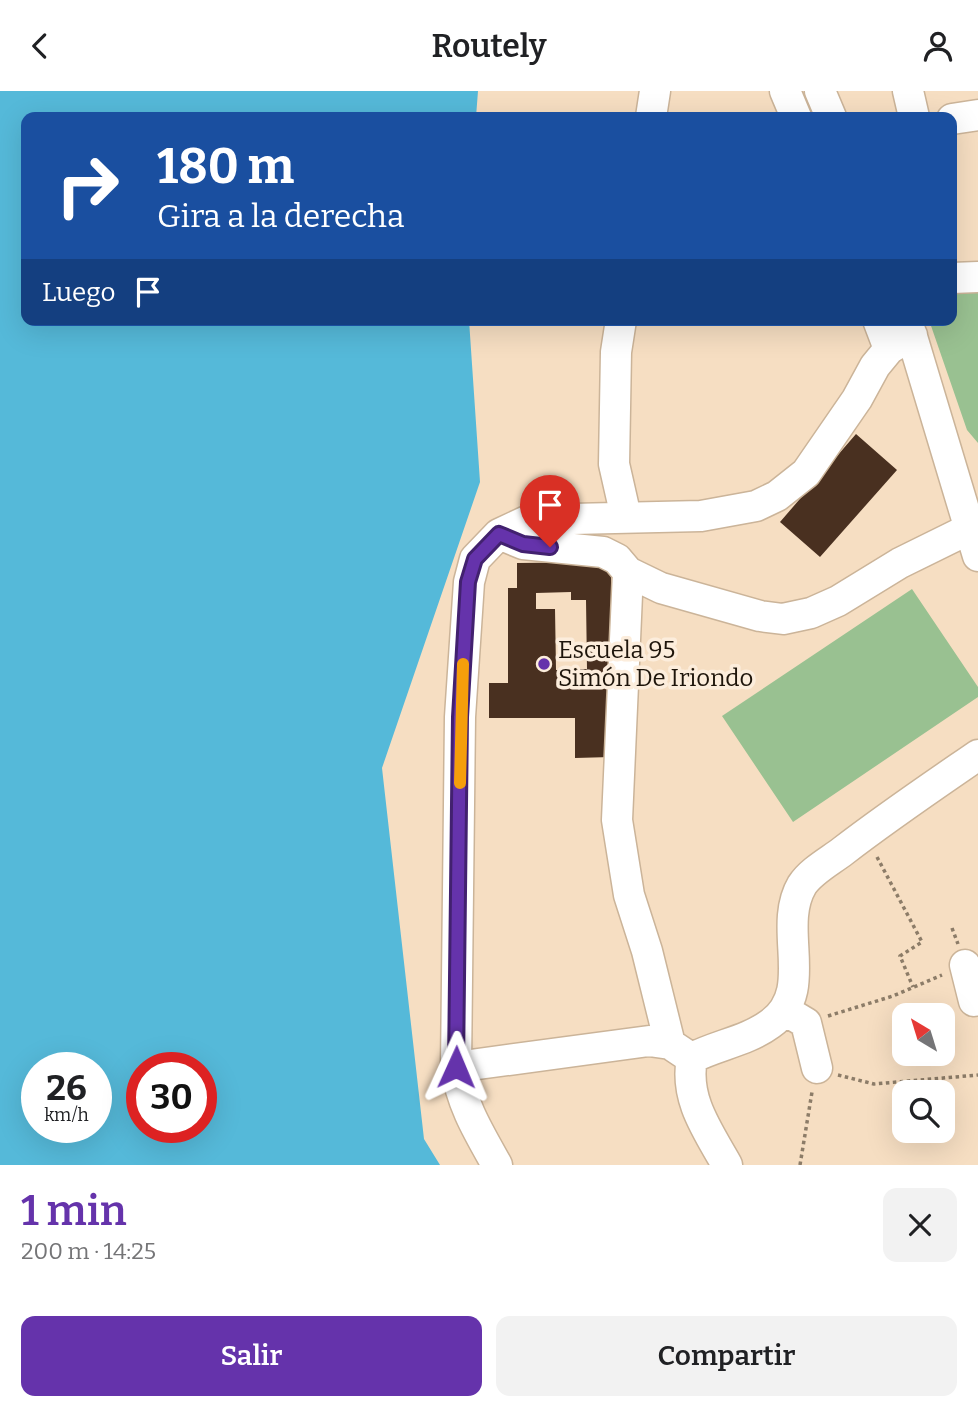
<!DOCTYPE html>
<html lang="es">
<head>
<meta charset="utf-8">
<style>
  body { margin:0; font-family:Bitter,serif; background:#f2f2f2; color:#202124; height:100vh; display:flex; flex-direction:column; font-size:26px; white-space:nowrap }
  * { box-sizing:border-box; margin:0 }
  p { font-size:23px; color:#757577 }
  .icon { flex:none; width:38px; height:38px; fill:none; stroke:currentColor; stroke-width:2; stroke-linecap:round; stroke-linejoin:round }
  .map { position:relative; height:1074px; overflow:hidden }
  .drawer { display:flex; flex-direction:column; background:#fff; flex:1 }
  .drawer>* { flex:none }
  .hud { position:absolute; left:21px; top:21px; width:936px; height:214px; border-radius:14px; box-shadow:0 7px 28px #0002; background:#1a4fa0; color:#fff; overflow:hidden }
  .needle { width:46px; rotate:322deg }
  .fabs { position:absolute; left:892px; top:912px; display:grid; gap:14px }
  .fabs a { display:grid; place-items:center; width:63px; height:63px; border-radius:14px; background:#fff; box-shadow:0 7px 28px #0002; font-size:35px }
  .speed { position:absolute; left:21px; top:961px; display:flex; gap:14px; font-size:35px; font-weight:700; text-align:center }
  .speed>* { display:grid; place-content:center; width:91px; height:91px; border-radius:50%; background:#fff; box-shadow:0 7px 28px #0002; line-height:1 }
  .speed small { font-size:18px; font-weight:400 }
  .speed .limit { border:10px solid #d22; background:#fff; color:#111 }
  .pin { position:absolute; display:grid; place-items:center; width:60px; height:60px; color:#fff; margin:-72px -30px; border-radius:50% 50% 50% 0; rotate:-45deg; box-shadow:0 0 7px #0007 }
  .pin .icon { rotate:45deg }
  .me { position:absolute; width:77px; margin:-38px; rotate:1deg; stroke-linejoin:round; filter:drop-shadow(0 0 5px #0008) }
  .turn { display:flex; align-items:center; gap:24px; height:147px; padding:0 21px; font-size:32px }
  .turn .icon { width:91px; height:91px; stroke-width:2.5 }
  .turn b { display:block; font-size:49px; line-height:60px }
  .then { display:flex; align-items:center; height:66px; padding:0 21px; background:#0003; gap:14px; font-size:26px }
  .round { display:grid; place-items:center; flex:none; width:74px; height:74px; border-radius:14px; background:#f2f2f2 }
  .head { display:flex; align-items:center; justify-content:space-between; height:119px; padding:0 21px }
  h1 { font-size:42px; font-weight:600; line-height:52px; color:#6533ab }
  .primary-button { display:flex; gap:14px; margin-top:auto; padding:14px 21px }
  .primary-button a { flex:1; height:80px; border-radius:14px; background:#6533ab; color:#fff; font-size:28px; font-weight:600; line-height:80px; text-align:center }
  .primary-button a+a { background:#f2f2f2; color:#202124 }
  header { display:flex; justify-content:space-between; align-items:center; height:91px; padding:0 21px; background:#fff; font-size:32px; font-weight:600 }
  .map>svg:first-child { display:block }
  .green { fill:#99c191 }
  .water { fill:#55b9d9; fill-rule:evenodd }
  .building { fill:#493020; fill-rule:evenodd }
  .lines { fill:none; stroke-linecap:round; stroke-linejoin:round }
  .minor-casing { stroke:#cbb499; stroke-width:33 }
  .path { stroke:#8c7c68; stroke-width:3.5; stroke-dasharray:3.5 3.5; stroke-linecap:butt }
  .minor { stroke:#fff; stroke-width:30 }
  .route-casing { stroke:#42216f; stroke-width:18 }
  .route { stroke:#6533ab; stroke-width:12 }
  .slow { stroke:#f59e0b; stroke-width:12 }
  .poi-dot { fill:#6533ab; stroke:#fceddc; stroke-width:2.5 }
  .labels { text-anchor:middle; stroke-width:7; stroke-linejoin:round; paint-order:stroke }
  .poi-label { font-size:24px; fill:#1e150b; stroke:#fceddc; text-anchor:start }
</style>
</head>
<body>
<header><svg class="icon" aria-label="back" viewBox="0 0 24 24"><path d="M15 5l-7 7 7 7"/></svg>Routely<svg class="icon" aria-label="person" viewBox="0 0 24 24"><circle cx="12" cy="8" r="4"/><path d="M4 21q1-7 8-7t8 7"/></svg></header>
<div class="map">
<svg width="978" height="1074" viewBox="0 0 978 1074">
  <rect width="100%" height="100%" fill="#f6dec2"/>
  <path class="green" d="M978,198v154l-11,-13 -38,-110h23v-29z
    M912,498l66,98v10l-185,125 -71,-106z"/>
  <path class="water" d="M0,0h478l-2,26h-450v203h443l11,162 -98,286 42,371 16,26h-440zM37,976h59v60h-59zM142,976h59v60h-59z"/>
  <path class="building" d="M856,343l41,36 -77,87 -40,-35z
    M611,471v195l-36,1v-40h-86v-35h19v-95h9v-25zM571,501v8h15l1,69 -31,1 -1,-61h-19v-16z"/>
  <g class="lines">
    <g class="minor-casing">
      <path id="minor" d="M785,0l11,26
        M820,0l11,26
        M908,0l6,26
        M651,26l4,-26
        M952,28l26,-4
        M952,187l26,-1
        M621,229l-5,32 -2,112 12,53
        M878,229l11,29
        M907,229l71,236
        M499,443l24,10 80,8 14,7 11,13 33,16 99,28 23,3 28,-6 27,-12 62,-38 71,-35
        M628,481l-11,248 12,75 18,56 23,93
        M965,874l9,36 4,-1
        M786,920l20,12 11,45
        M456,976l193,-26 21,3 15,10
        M497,1074c-18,-32 -36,-61 -41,-98l4,-350 9,-135 6,-23 24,-25 30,-14 172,-4 55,-10 21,-10 29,-23 51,-74 18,-33 14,-17 23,-14
        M727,1074c-19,-34 -43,-66 -35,-107 25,-13 55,-17 78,-34 47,-33 6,-95 32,-139 9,-14 28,-24 41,-34 44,-34 90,-65 135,-96"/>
    </g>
    <path class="path" d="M877,766l45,85 -22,14 13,31
      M952,837l6,16
      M828,925l65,-20 49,-21
      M838,984l36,9 104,-9
      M800,1074l12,-73"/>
    <use href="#minor" class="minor"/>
  </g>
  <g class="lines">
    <g class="route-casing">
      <path id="route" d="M456,976l4,-350 8,-135 7,-23 24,-25 24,10 27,3"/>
    </g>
    <use href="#route" class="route"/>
    <path class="slow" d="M460,692l3,-119"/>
  </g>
  <circle class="poi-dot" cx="544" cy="573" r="7"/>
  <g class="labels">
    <g class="poi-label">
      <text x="558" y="567">Escuela 95<tspan x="558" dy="28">Simón De Iriondo</tspan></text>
    </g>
  </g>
</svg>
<div class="fabs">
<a><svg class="needle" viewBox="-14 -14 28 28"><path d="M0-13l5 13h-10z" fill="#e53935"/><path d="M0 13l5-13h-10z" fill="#757577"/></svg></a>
<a><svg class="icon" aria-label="search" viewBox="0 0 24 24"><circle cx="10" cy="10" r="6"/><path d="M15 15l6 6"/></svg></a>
</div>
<div class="speed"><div>26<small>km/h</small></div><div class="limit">30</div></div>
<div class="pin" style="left:550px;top:456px;background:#d93025"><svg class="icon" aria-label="arrive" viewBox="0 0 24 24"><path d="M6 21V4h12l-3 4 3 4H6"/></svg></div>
<svg class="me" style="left:456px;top:976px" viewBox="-20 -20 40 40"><path d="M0-17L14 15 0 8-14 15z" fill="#6533ab" stroke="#fff" stroke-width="4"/></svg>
<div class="hud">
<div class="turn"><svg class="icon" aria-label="right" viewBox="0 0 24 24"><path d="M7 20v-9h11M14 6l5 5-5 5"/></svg><div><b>180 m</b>Gira a la derecha</div></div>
<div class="then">Luego<svg class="icon" aria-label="arrive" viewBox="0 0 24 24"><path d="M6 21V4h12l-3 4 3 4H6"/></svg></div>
</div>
</div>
<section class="drawer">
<div class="head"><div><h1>1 min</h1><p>200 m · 14:25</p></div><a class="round"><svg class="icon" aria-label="close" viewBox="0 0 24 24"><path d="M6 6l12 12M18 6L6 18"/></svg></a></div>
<div class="primary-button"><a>Salir</a><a>Compartir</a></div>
</section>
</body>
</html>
